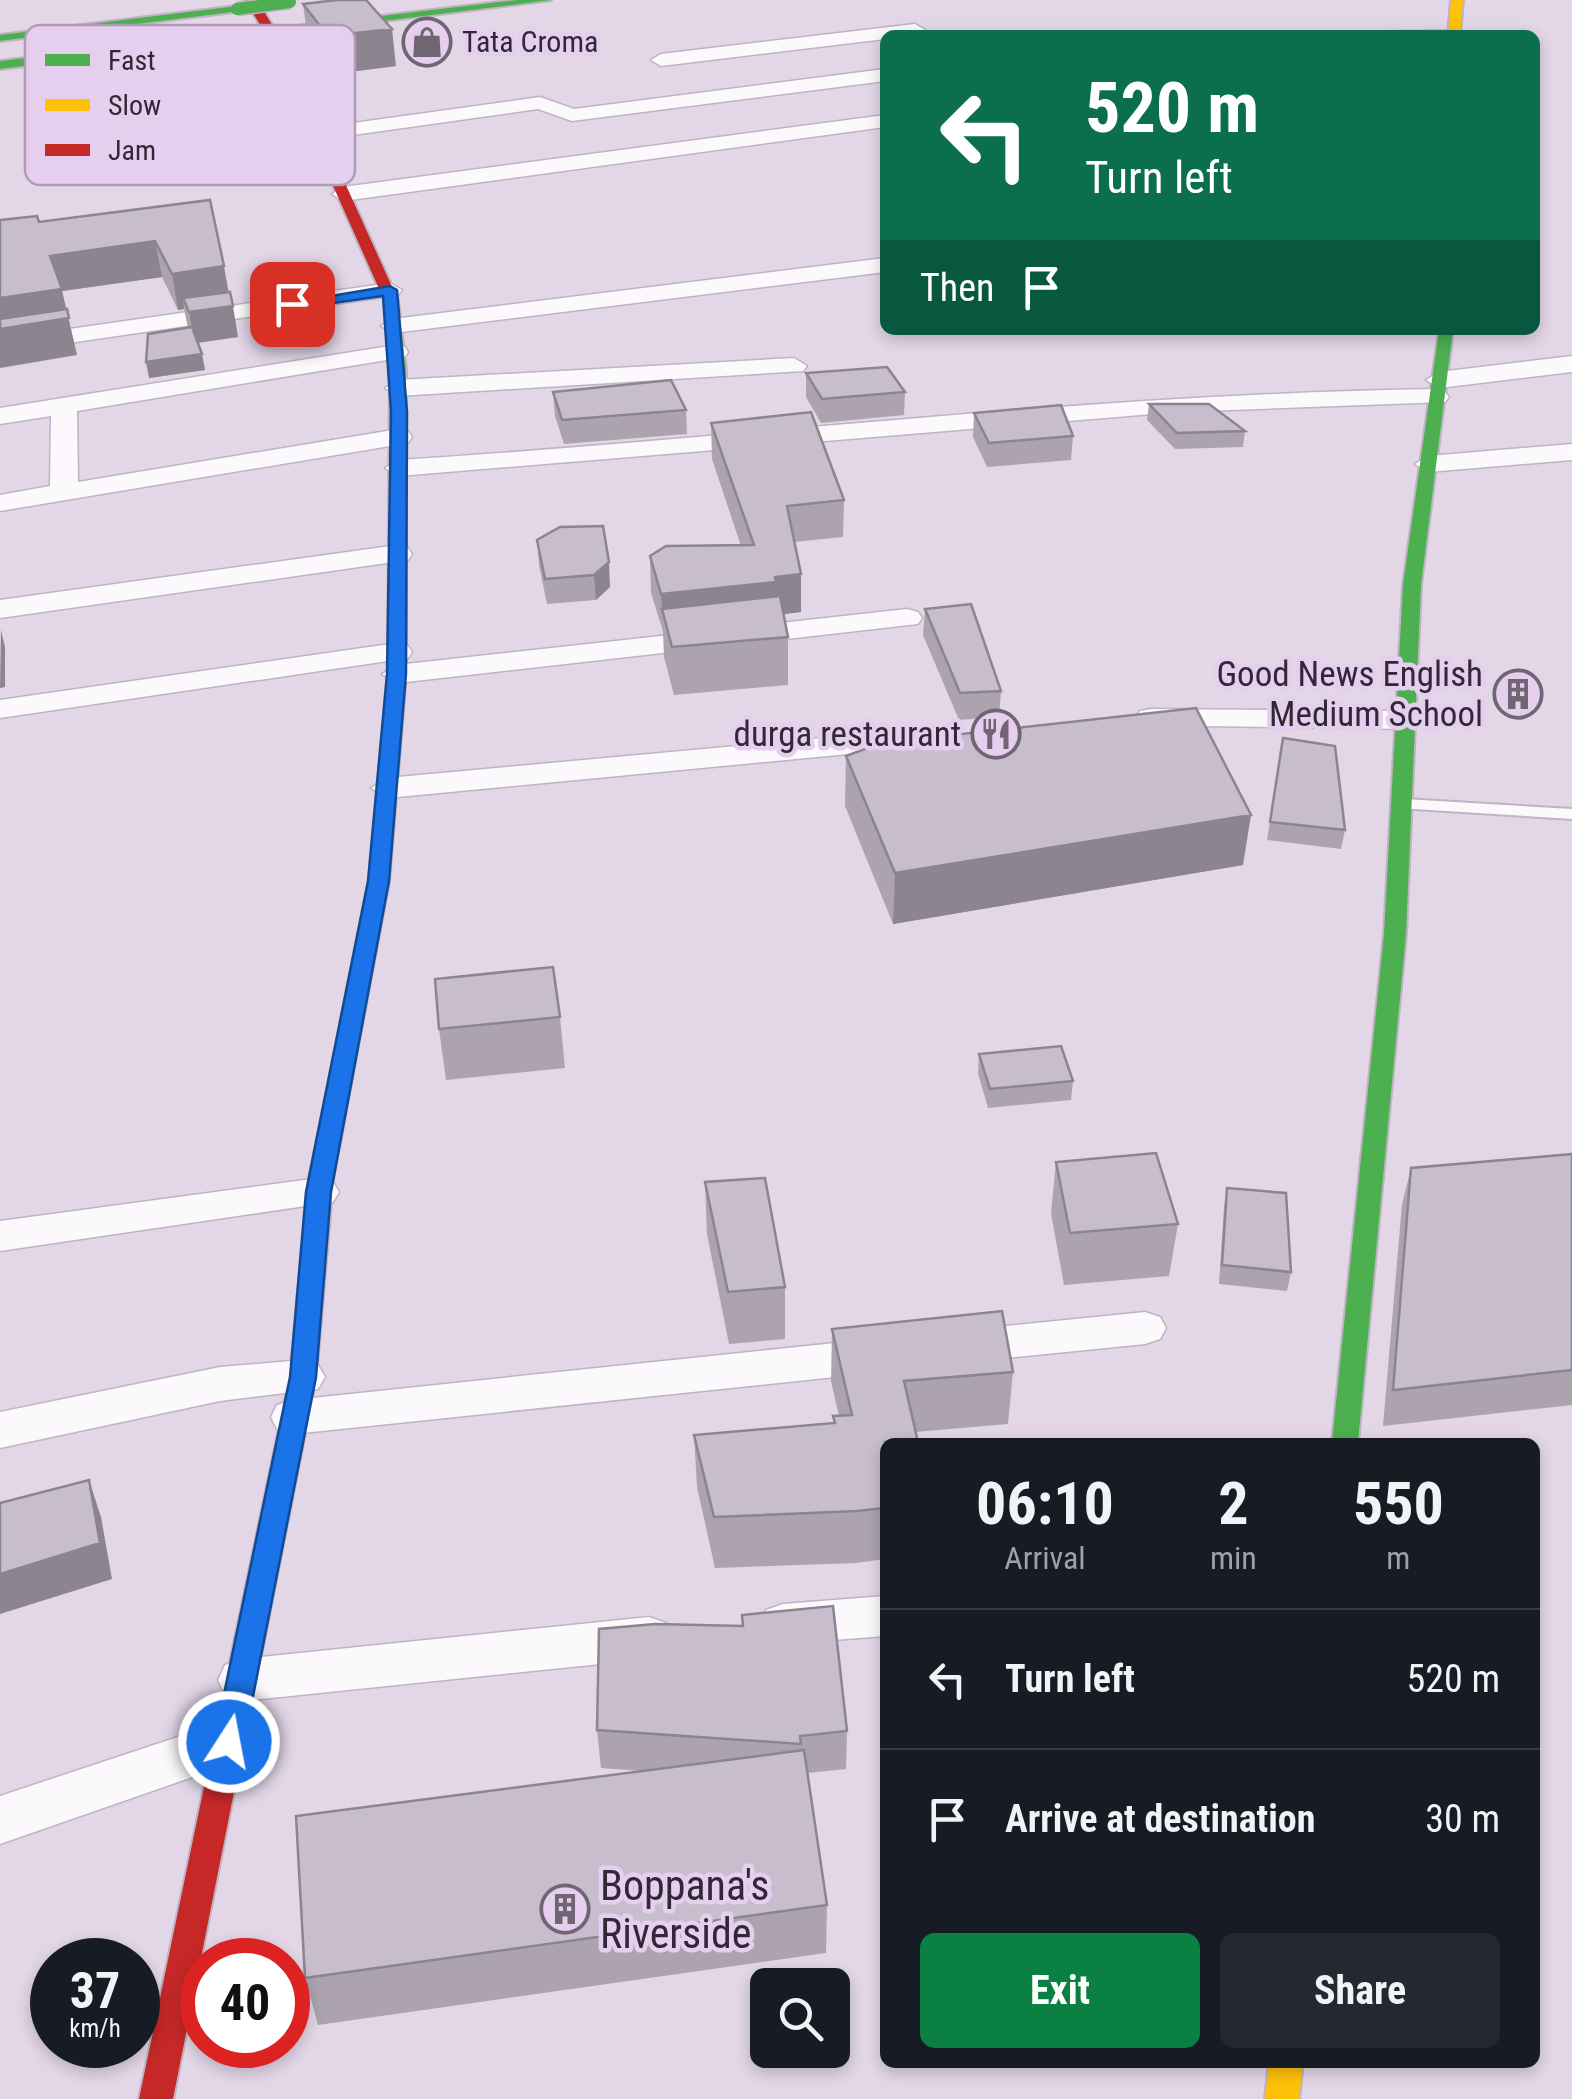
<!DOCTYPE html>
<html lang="en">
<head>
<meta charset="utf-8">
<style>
  body { margin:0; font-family:"Roboto Condensed",sans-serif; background:#242831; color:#f1f3f6; height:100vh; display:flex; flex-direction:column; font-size:38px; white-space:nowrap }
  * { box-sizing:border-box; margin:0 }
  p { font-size:32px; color:#9ea1a6 }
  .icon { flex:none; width:55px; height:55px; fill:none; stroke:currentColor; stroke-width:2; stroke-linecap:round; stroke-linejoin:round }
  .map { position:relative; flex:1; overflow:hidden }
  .drawer { position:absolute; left:880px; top:1438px; width:660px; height:630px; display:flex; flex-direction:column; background:#171b24; border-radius:15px; box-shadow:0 5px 15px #0003 }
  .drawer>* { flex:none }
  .top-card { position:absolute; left:880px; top:30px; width:660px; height:305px; border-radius:15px; box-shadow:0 5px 15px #0003; background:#0b6e4f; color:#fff; overflow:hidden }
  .controls { position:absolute; left:750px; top:1968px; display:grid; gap:20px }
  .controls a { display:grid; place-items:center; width:100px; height:100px; border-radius:15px; background:#171b24; box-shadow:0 5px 15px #0003; font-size:50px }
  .speed { position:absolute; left:30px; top:1938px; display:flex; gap:20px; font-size:50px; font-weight:700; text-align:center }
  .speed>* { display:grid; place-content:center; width:130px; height:130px; border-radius:50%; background:#171b24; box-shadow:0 5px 15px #0003; line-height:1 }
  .speed small { font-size:25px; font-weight:400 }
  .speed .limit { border:15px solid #d22; background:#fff; color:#111 }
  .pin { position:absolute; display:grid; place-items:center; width:85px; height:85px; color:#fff; margin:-42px; border-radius:20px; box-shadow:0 5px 15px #0006 }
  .me { position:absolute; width:110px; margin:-55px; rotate:11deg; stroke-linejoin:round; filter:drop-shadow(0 0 8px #0008) }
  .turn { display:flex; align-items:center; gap:35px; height:210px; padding:0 40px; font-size:45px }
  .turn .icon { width:130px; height:130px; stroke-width:2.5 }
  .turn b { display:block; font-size:70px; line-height:85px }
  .then { display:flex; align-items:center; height:95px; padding:0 40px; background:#0003; gap:20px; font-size:38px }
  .eta { display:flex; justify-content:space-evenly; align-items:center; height:170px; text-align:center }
  .eta b { font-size:60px; font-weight:700; line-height:70px }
  .cta { display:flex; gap:20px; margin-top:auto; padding:20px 40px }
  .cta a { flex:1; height:115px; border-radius:15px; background:#0b8043; color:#fff; font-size:40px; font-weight:700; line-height:115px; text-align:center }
  .cta a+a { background:#242831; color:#f1f3f6 }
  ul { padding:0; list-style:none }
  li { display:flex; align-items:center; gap:30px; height:140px; padding:0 40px; border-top:2px solid #363941 }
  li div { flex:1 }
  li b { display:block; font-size:38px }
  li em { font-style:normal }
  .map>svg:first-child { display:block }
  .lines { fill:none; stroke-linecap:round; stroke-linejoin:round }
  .lane-casing { stroke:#beb4c2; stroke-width:4 }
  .street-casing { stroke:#beb4c2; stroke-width:3 }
  .fast-casing { stroke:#beb4c2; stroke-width:4 }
  .slow-casing { stroke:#beb4c2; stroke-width:4 }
  .jam-casing { stroke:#beb4c2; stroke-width:4 }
  .lane { fill:#fbf9fb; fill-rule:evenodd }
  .street { fill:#fbf9fb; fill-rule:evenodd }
  .fast { fill:#4caf50; fill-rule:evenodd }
  .slow { fill:#ffc107; fill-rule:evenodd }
  .jam { fill:#c62828; fill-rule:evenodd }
  .fast-bridge-casing { stroke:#beb4c2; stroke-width:15; stroke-linecap:butt }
  .fast-bridge { stroke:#4caf50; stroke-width:12 }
  .wall { fill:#aca3af }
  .shaded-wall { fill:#8c848f }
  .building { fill:#c8bdcc; stroke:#8c848f; stroke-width:2.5 }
  .route { fill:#1a73e8; stroke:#114b97; stroke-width:2.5 }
  .labels { text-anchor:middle; stroke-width:9; stroke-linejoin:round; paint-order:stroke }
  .far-poi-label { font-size:30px; fill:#312835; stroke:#e6ceef; text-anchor:start }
  .poi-label { font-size:35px; fill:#312835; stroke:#e6ceef; text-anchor:end }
  .near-poi-label { font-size:42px; fill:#312835; stroke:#e6ceef; text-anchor:start }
  .key { fill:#e6ceef; stroke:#b09cb7; stroke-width:2.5 }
  .key-label { font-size:28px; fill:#312835 }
</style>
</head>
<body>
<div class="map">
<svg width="1572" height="2099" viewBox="0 0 1572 2099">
  <rect width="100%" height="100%" fill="#e2d6e7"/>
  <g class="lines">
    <g class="lane-casing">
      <path id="lane" d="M1454,31l4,4h-82l5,-3z
        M1404,799l168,10v10l-174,-11 -3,-4z"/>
    </g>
    <g class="street-casing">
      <path id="street" d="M915,24l10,6 -3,4 -37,1v4l-224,27 -10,-6 10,-6z
        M885,69v12l-313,40 -34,-12 -221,31 -10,-6 10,-6 223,-31 34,12z
        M885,115v12l-542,74 -11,-7 11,-7z
        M885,258v14l-492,61 -12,-7 12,-7z
        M390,283l12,7 -4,5 -398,58v-14z
        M396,345l9,2 3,5 -3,5 -328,54 1,71 321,-53 9,2 4,6 -4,6 -408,68v-16l50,-9 1,-70 -51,8v-16z
        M1572,356v16l-133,16 -13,-8 13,-8z
        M794,358l13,8 -4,5 -405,25 -13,-8 13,-8z
        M1436,389l9,3 4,5 -4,5 -268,10 -778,64 -14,-8 14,-8c346,-22 690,-66 1037,-71z
        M1572,444v16l-144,12 -13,-8 13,-8z
        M398,545l10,3 4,6 -4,6 -408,58v-18z
        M907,609l11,3 4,6 -4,6 -521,59 -15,-9 15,-9z
        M397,643l11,3 4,6 -4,6 -408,60v-18z
        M1151,709l258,2 16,9 -16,9 -269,-4 -5,-7 5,-7z
        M932,728l11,3 5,7 -5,7 -556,53 -16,-10 16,-10z
        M319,1178l14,4 6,10 -6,10 -333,49v-30z
        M1145,1312l15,5 6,11 -6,11 -15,5 -188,19 -15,-4 -6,-12 6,-12 15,-4z
        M882,1338l15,5 7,12 -7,12 -15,5 -589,62 -16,-5 -6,-12 6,-12 16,-5z
        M303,1360l15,5 7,12 -7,12 -98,12 -220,47v-36l220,-45z
        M885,1596v40l-102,8 -17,-6 -7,-14 7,-14 17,-6z
        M649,1617l17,6 7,15 -7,15 -17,6 -407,42 -17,-6 -7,-15 7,-15 17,-6z
        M229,1720l18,6 7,16 -7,16 -247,86v-48z"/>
    </g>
    <g class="fast-casing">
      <path id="fast" d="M517,0h34l-551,69v-8z
        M237,6l4,5 -241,30v-6z
        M391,296l7,4 8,71v303l-17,207 -56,298 -4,6h-16l-4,-6 60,-298 19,-207 2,-303 -6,-71z
        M1439,330h14l-32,255 -15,349 -48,508h-26l52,-508 19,-349z"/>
    </g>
    <g class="slow-casing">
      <path id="slow" d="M1451,0h12l-3,35h-12z
        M321,1171l8,2 4,6 -17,198 -62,314 -5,9 -10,4 -10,-4 -5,-9 66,-314 19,-198 4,-6z
        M1269,2062h34l-4,37h-34z"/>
    </g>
    <g class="jam-casing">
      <path id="jam" d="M245,0h12l20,33 121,267 -2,3 -12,-3 -119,-267z
        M239,1678l10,4 5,9 -81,408h-34l85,-408 5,-9z"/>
    </g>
    <use href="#lane" class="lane"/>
    <use href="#street" class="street"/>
    <use href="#fast" class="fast"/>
    <use href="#slow" class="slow"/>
    <use href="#jam" class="jam"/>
    <g class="fast-bridge-casing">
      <path id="fast-bridge" d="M237,9l53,-7"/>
    </g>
    <use href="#fast-bridge" class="fast-bridge"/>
  </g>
  <path class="wall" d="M303,4l93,62 -63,8 -25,-34z
    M210,200l28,137 -40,6 7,27 -56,8 39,-50 -4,-19 -6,1 -16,-33 -100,14 15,64 -38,-133z
    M806,373l99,19 -1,23 -83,8 -15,-26z
    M553,392l133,18 1,24 -123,10 -9,-28z
    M1149,404l96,27 -2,16 -68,2 -28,-29z
    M974,413l99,23 -2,24 -84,7 -14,-30z
    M711,423l133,77 -1,37 -49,5 7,32v38l-17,2 4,23v48l-114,10 -10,-38 -1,-26 -12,-38 -1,-37 91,-10 -29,-87z
    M560,527l50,60 -14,13 -49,4 -8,-39 -2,-25z
    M925,609l76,82 -2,26 -40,3 -36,-85z
    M1283,738l62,92 -4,19 -74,-9z
    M846,756l397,109 -350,59 -48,-118z
    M560,1017l5,51 -119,12 -7,-51z
    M979,1054l94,27 -2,19 -83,8 -10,-35z
    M1572,1154v251l-189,21 19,-222 9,-36z
    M1056,1162l122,62 -9,52 -105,9 -13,-72z
    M705,1182l80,105v52l-56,5 -22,-110z
    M1227,1188l64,84 -4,19 -68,-7 5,-77z
    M832,1329l181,43 -5,52 -93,8 -30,10v117l-29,4 -141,5 -18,-81 -3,-52 139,-12v-7h6l-8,-35z
    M742,1615l105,116 -1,38 -39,4 20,132 -1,48 -508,72 -13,-47 337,-207 -41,-3 -4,-38 145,-104z"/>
  <path class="shaded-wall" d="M392,29l4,37 -63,8 -5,-38z
    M155,241l7,36 -100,14 15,64 -77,13v-70l50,-42z
    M224,266l6,36 -47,-4 1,11 -6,1 -6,-36z
    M233,306l5,31 -43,6 -6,-31z
    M202,354l3,16 -56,8 -3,-16z
    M609,562l1,25 -14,13 -2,-25z
    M801,574v38l-25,3 -114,-5 -1,-16z
    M1,630l4,17v40l-5,1z
    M1251,815l-8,50 -350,59 2,-51z
    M89,1480l12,37 11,62 -112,35v-40z"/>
  <path class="building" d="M337,0h29l26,29 -64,7 -25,-32z
    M210,200l14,66 -52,8 -17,-33 -105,15 12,33 -62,9v-78l37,-4 2,6z
    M230,292l3,14 -44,6 -6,-14z
    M67,309l2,9 -69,11v-10z
    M192,327l10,27 -56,8 2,-28z
    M887,367l18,25 -83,7 -16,-26z
    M671,380l15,30 -124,10 -9,-28z
    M1149,404h60l36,27 -68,2z
    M1061,405l12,31 -84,7 -15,-30z
    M811,412l33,88 -57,6 14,68 -26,3 1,5 -115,12 -11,-38 16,-10 88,-1 -43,-122z
    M603,526l6,36 -15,13 -49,4 -8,-39 23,-13z
    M780,596l8,41 -116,10 -10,-38z
    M971,604l30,87 -41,2 -35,-84z
    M1196,708l55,107 -356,58 -49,-117 35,-13z
    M1283,738l52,8 10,84 -75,-8z
    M553,967l7,50 -121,12 -4,-50z
    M1061,1046l12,35 -83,8 -11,-35z
    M1156,1153l22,71 -108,9 -14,-71z
    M1572,1154v216l-179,20 18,-222z
    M765,1178l20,109 -57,5 -23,-110z
    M1227,1188l59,5 5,79 -69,-7z
    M1002,1311l11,61 -109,9 14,61h-33v66l-28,3 -143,6 -20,-82 141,-12 -2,-7 19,-1 -20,-86z
    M89,1480l11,63 -100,31v-71z
    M833,1606l14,125 -47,5 1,8 -204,-14 2,-101 56,-5 88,2 -1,-11z
    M804,1750l23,155 -522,73 -9,-162z"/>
  <path class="route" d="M390,286l7,4 10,122 -1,262 -17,207 -58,311 -15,185 -72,365 -4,9 -11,4 -10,-4 -5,-9 76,-365 16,-185 62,-311 19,-207 4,-262 -8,-116 -91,13 -8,-5z"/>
  <defs>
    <g id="shop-ring" transform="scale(2.5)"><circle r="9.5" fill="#e6ceef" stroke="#6f6573" stroke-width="1.5"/><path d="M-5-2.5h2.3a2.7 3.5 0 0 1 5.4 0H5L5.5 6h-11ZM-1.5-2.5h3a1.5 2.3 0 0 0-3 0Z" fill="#6f6573"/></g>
    <g id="building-ring" transform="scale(2.5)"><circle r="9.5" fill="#e6ceef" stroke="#6f6573" stroke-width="1.5"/><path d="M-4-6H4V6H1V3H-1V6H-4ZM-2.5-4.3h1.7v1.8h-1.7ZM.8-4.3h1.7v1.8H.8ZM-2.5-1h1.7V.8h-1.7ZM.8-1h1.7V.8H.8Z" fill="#6f6573"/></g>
    <g id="restaurant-ring" transform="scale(2.5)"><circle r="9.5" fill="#e6ceef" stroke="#6f6573" stroke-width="1.5"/><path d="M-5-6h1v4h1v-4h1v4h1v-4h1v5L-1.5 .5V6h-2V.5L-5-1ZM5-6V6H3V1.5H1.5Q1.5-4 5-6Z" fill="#6f6573"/></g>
  </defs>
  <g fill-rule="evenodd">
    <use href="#shop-ring" x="427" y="42"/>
    <use href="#building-ring" x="1518" y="694"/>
    <use href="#restaurant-ring" x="996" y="734"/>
    <use href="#building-ring" x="565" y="1909"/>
  </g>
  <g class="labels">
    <g class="far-poi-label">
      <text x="462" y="52">Tata Croma</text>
    </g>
    <g class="poi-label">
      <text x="1483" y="686">Good News English<tspan x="1483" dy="40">Medium School</tspan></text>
      <text x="961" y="746">durga restaurant</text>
    </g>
    <g class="near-poi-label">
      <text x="600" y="1900">Boppana's<tspan x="600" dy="48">Riverside</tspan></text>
    </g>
  </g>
  <rect x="25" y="25" width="330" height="160" rx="15" class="key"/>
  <rect x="45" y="54" width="45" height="12" fill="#4caf50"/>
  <rect x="45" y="99" width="45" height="12" fill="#ffc107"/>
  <rect x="45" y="144" width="45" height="12" fill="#c62828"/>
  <g class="key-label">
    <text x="108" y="70">Fast</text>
    <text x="108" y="115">Slow</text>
    <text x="108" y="160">Jam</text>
  </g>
</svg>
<div class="controls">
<a><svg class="icon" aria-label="search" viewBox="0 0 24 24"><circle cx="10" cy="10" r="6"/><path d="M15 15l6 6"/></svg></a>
</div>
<div class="speed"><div>37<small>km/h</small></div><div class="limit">40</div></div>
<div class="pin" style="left:292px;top:304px;background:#d93025"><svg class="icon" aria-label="arrive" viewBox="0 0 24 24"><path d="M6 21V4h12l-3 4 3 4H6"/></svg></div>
<svg class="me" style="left:229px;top:1742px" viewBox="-20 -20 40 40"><circle r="17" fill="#1a73e8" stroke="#fff" stroke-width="3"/><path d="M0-11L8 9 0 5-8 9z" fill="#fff"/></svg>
<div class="top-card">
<div class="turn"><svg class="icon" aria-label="left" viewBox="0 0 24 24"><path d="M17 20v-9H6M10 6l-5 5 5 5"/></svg><div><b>520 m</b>Turn left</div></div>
<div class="then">Then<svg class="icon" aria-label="arrive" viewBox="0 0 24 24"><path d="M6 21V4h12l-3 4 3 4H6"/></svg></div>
</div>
<section class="drawer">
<div class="eta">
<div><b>06:10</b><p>Arrival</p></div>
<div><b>2</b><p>min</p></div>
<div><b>550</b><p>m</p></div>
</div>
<ul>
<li><svg class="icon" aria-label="left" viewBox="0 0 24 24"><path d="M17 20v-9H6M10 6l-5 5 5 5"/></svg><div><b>Turn left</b></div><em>520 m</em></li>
<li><svg class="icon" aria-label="arrive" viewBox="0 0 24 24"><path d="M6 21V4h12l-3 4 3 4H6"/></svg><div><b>Arrive at destination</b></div><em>30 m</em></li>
</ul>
<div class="cta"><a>Exit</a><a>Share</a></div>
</section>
</div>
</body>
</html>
